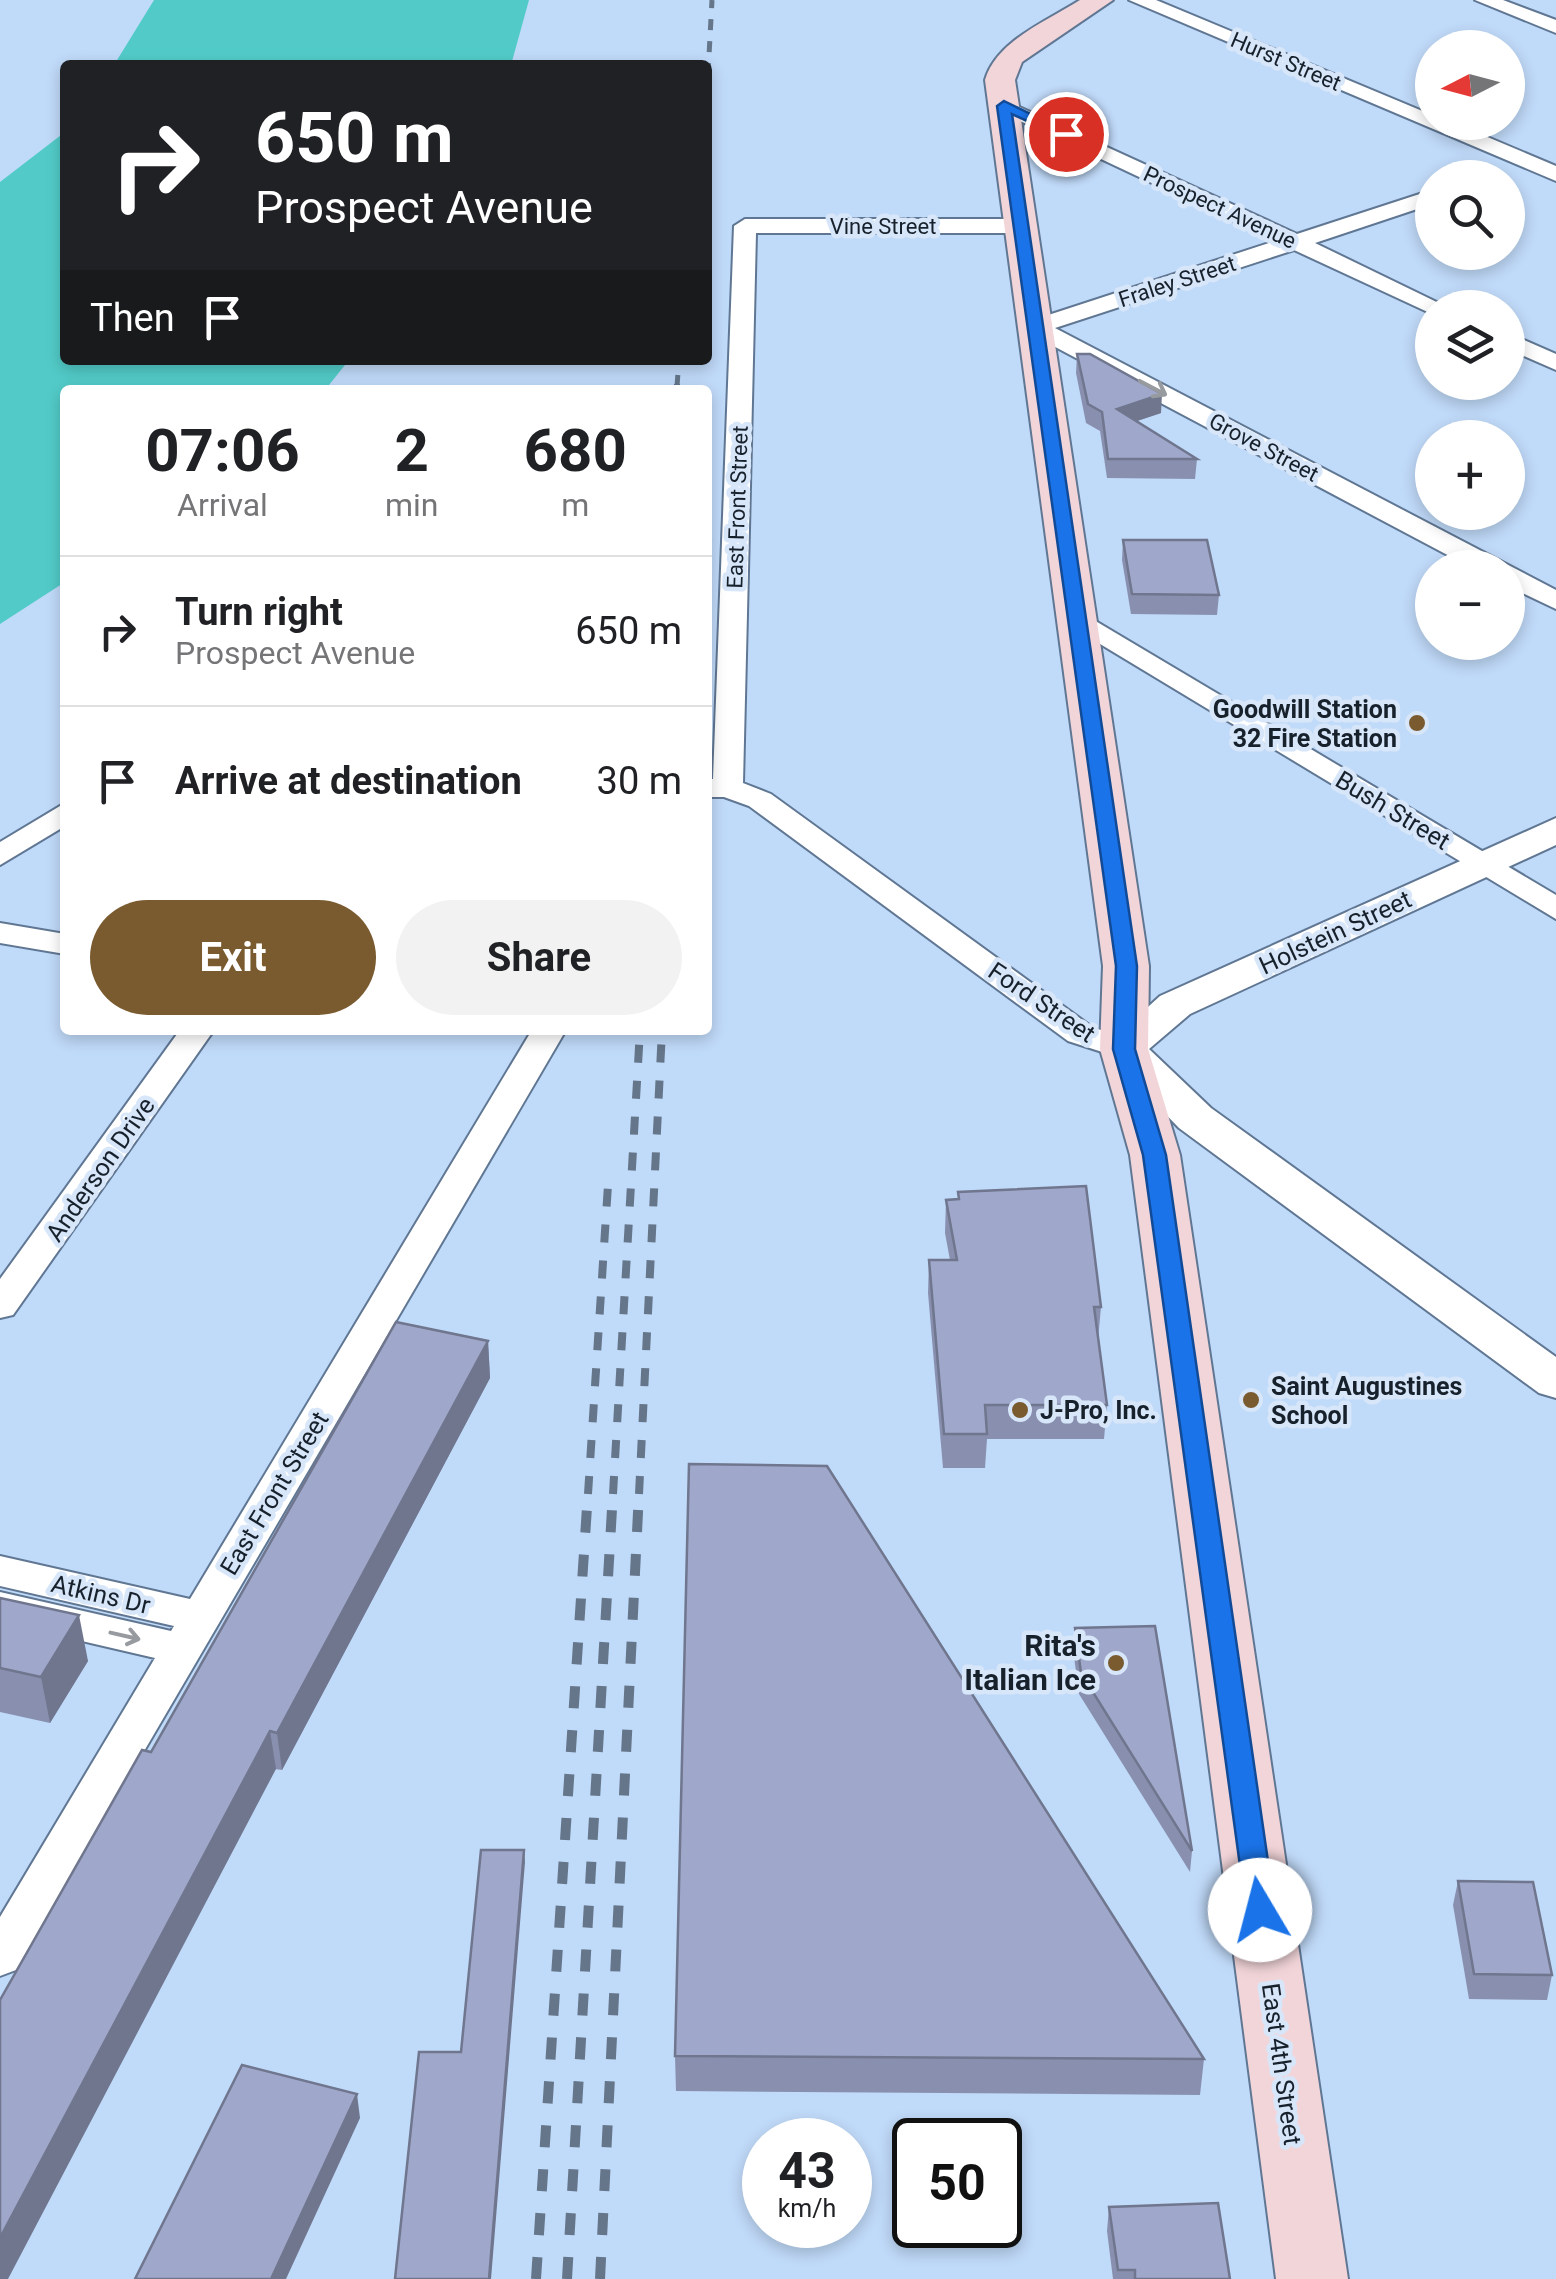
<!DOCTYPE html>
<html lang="en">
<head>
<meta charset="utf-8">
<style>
  body { margin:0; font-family:Roboto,sans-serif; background:#f2f2f2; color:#202124; height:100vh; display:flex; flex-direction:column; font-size:38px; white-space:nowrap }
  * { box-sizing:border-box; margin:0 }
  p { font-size:32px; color:#757577 }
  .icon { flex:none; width:55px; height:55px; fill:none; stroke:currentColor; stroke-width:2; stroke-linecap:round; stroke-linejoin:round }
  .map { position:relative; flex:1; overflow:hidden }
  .details { position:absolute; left:60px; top:385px; width:652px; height:650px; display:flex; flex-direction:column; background:#fff; border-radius:10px; box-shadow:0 5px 15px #0003 }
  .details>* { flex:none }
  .hud { position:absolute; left:60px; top:60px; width:652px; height:305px; border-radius:10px; box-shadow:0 5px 15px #0003; background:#202124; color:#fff; overflow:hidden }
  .needle { width:65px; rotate:264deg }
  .buttons { position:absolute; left:1415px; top:30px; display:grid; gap:20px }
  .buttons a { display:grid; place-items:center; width:110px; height:110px; border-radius:50%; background:#fff; box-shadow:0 5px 15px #0003; font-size:50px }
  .speed { position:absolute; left:742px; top:2118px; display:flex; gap:20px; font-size:50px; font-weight:700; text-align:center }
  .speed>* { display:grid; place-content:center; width:130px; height:130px; border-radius:50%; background:#fff; box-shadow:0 5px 15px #0003; line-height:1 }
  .speed small { font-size:25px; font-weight:400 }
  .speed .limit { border:5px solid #111; border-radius:15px; background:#fff; color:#111 }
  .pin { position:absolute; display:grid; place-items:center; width:85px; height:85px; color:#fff; margin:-42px; border:5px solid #fff; border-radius:50%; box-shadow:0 2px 10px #0007 }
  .me { position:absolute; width:110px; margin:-55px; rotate:352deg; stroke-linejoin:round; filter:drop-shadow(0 0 8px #0008) }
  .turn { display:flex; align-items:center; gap:35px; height:210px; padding:0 30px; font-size:45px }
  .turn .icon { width:130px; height:130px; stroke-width:2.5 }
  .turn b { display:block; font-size:70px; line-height:85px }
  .then { display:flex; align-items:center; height:95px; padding:0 30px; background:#0003; gap:20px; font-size:38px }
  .eta { display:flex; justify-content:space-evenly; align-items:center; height:170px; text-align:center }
  .eta b { font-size:60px; font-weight:700; line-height:70px }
  .primary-button { display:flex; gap:20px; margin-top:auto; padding:20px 30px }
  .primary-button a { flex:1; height:115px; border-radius:60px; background:#7a5b30; color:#fff; font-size:40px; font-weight:700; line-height:115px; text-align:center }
  .primary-button a+a { background:#f2f2f2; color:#202124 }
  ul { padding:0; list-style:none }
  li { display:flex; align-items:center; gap:30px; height:150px; padding:0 30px; border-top:2px solid #e0e0e0 }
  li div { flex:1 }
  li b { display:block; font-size:38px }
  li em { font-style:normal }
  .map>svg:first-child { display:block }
  .water { fill:#52cbc8 }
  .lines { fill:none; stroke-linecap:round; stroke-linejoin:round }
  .minor-casing { stroke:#607793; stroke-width:4 }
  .tertiary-casing { stroke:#607793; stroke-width:4 }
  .secondary-casing { stroke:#607793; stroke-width:4 }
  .minor { fill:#fff; fill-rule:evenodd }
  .tertiary { fill:#fff; fill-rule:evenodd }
  .secondary { fill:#f2d5d9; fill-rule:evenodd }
  .rail-far3 { stroke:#65768a; stroke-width:5; stroke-dasharray:11 11; stroke-linecap:butt }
  .rail-far2 { stroke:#65768a; stroke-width:6; stroke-dasharray:14 14; stroke-linecap:butt }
  .rail-far1 { stroke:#65768a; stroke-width:8; stroke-dasharray:18 18; stroke-linecap:butt }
  .rail { stroke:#65768a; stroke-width:10; stroke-dasharray:22 22; stroke-linecap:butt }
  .wall { fill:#8990af }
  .shaded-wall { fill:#6f768e }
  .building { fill:#9fa8cb; stroke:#6f768e; stroke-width:2.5 }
  .oneway { stroke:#979ba0 }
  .route { fill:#1a73e8; stroke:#114b97; stroke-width:2.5 }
  .poi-dot { fill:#7a5b30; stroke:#d7e6f9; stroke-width:4 }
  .labels { text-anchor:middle; stroke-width:9; stroke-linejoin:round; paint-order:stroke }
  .far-street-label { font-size:22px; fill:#17212c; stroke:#d7e6f9 }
  .poi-label { font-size:25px; font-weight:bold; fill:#17212c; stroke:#d7e6f9; text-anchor:start }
  .street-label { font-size:25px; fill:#17212c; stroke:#d7e6f9 }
  .near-poi-label { font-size:30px; font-weight:bold; fill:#17212c; stroke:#d7e6f9; text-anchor:end }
</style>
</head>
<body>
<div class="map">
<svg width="1556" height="2279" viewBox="0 0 1556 2279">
  <rect width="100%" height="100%" fill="#c0daf9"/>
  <path class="water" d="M154,0h375l-18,65h-397z
    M65,132v228h284l-24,30h-260v192l-65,42v-442z"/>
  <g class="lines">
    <g class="minor-casing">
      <path id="minor" d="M1129,0h27l276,115v7h20l104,44v15z
        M1475,0h28l53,20v13z
        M1004,100l293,134 135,-44v14l-117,39 134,65h-17v6l-138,-64 -239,78 501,262v19l-48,-23v-18h-36l-445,-236 -4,-5 4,-5 248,-81 -278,-131 -3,-4z
        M745,219h276l11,7 -11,7h-265l-13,550 28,11 321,233 44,15 5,7 -5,7 -12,3 -56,-18 -319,-235 -25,-9h-16v-18h5l21,-553z
        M1508,333l48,21v16l-48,-21z
        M1077,610l479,285v24l-489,-295 -4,-6 4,-6z
        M65,803v23l-65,39v-23z
        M0,923l65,11v20l-65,-11z
        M180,1030h34l-201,285 -13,3v-39z
        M532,1030h34l-550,940 -16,6v-59l155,-259 -155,-36v-30l171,39 3,-5 -174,-40v-30l190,43z"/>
    </g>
    <g class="tertiary-casing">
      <path id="tertiary" d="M1556,818v27l-366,169 -41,35 62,59 345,249v41l-17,-5 -360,-265 -77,-79 58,-53z"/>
    </g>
    <g class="secondary-casing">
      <path id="secondary" d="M1080,0h33l-91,62 -7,18 134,886 -1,83 32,106 168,1124h-72l-146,-1124 -30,-106 3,-83 -118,-886c11,-39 62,-59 95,-80z"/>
    </g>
    <use href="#minor" class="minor"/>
    <use href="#tertiary" class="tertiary"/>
    <use href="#secondary" class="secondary"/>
    <path class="rail-far3" d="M708,74l4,-74
      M677,386l2,-26"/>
    <path class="rail-far2" d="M677,390v-6"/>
    <path class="rail-far1" d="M588,1494l20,-309
      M613,1494l27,-464
      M639,1494l23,-464"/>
    <path class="rail" d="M536,2279l52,-787
      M567,2279l46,-787
      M600,2279l39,-787"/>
  </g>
  <path class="wall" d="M1077,354l84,59 -24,8 60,38 -2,20 -88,-1 -7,-47 -14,-8 -10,-50z
    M1123,540l96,55 -2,20 -86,-1 -9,-54z
    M958,1192l143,115 -3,33 9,65 -3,34h-117l-2,29h-42l-15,-175 1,-33h21l-5,-27 1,-33 12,-1z
    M488,1341l2,37 -208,392 -131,-18z
    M0,1598l88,63 -38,62 -50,-11z
    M1075,1628l117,223 -2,21 -111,-178 -6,-45z
    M1458,1881l94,94 -5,25 -78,-1 -16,-94z
    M675,2056l529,3 -4,36 -524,-4z
    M1109,2207l121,72h-117l-6,-48z"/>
  <path class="shaded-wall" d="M1162,394l-1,19 -45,15 1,-19z
    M488,1341l2,37 -208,392 -5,-37z
    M79,1615l9,46 -38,62 -9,-46z
    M270,1731l6,38 -268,510h-8v-41z
    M524,1850l1,12 -34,417h-2z
    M357,2094l3,24 -74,161h-15z"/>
  <path class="building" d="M1077,354h13l72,40 -45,15 80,50h-89l-6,-47 -14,-8z
    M1123,540h84l12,55 -87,-1z
    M1086,1186l15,121h-7l13,98h-122l2,29h-43l-15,-174h28l-11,-60 13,-1 -1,-7z
    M396,1322l92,19 -211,392 -7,-2 -270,507v-238l142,-250 9,2z
    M689,1464l138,2 377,593 -529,-3z
    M0,1598l79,17 -38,62 -41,-9z
    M1155,1626l37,225 -111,-178 -6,-45z
    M481,1850h43l-35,429h-94l24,-227h42z
    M1458,1881l75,1 19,93 -78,-1z
    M242,2065l115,29 -86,185h-136z
    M1218,2203l12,76h-95v-9h-17l-9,-63z"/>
  <defs><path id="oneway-shaft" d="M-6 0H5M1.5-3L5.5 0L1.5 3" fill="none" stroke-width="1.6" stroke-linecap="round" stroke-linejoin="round" transform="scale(2.5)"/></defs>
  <g class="oneway">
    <use href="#oneway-shaft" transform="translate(1153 388) rotate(28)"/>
    <use href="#oneway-shaft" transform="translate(125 1636) rotate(13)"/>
  </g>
  <path class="route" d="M1004,101l68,33 -11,3 -49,-23 125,852 -2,83 31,106 109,755 -4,9h-21l-4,-9 -103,-755 -30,-106 3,-83 -119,-860z"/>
  <g class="poi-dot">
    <circle cx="1417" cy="723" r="10"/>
    <circle cx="1251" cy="1400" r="10"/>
    <circle cx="1020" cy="1410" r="10"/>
    <circle cx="1116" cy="1663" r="10"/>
  </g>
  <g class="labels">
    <g class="far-street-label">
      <text transform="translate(1286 61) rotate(23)" y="8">Hurst Street</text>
      <text transform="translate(1220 207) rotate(25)" y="8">Prospect Avenue</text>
      <text x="883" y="234">Vine Street</text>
      <text transform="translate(1177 281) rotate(-18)" y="8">Fraley Street</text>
      <text transform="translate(1264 447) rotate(28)" y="8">Grove Street</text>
      <text transform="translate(737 507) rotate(-88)" y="8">East Front Street</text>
    </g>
    <g class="poi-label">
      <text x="1397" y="718" text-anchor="end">Goodwill Station<tspan x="1397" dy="29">32 Fire Station</tspan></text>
      <text x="1271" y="1395">Saint Augustines<tspan x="1271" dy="29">School</tspan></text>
      <text x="1040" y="1419">J-Pro, Inc.</text>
    </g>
    <g class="street-label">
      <text transform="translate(1393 810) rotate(31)" y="9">Bush Street</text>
      <text transform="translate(1335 932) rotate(-25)" y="9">Holstein Street</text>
      <text transform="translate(1042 1002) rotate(34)" y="9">Ford Street</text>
      <text transform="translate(100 1169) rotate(-55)" y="9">Anderson Drive</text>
      <text transform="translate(274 1493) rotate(-59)" y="9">East Front Street</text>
      <text transform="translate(101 1594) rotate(13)" y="9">Atkins Dr</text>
      <text transform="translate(1282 2064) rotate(82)" y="9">East 4th Street</text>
    </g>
    <g class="near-poi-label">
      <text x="1096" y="1656">Rita's<tspan x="1096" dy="34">Italian Ice</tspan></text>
    </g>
  </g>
</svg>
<div class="buttons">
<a><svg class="needle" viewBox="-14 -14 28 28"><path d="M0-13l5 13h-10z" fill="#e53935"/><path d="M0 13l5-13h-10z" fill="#757577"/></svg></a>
<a><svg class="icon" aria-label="search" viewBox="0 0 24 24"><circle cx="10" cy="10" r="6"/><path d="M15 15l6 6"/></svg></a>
<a><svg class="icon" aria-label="layers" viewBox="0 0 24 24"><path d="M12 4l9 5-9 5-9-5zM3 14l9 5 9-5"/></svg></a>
<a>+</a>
<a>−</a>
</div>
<div class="speed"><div>43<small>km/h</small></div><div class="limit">50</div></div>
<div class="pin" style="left:1066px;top:134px;background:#d93025"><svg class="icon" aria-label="arrive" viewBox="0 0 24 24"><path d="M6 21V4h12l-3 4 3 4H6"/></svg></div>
<svg class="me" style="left:1260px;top:1910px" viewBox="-20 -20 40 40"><circle r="19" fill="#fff"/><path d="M0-13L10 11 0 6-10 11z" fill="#1a73e8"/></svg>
<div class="hud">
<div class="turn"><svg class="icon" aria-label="right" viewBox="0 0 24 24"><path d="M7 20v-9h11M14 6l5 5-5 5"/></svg><div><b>650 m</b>Prospect Avenue</div></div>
<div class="then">Then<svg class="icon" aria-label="arrive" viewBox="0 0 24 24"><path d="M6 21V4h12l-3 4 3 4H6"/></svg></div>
</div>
<section class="details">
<div class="eta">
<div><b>07:06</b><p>Arrival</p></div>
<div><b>2</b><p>min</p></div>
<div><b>680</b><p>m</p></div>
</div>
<ul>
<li><svg class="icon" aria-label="right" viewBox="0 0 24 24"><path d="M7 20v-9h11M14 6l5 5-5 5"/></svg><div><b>Turn right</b><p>Prospect Avenue</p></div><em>650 m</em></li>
<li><svg class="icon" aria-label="arrive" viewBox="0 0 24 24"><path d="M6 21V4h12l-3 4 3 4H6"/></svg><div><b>Arrive at destination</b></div><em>30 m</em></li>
</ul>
<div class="primary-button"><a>Exit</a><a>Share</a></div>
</section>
</div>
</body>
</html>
